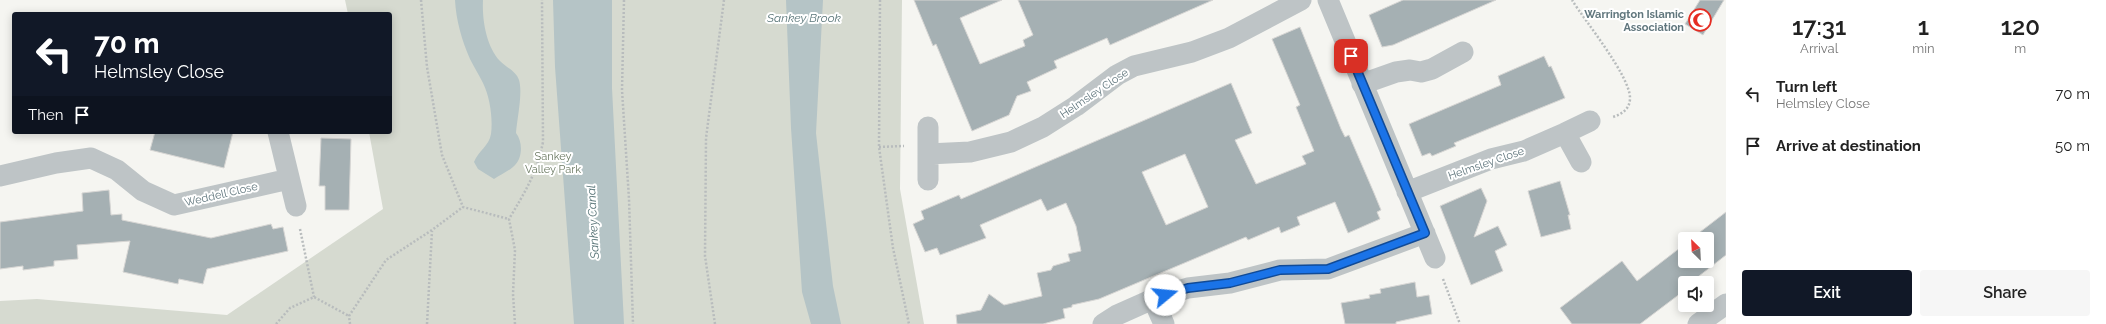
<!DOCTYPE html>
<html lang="en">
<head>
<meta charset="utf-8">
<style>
  body { margin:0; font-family:Raleway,sans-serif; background:#f6f6f6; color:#222; height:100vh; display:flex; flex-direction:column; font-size:15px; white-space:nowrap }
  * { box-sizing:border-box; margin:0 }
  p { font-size:13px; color:#767676 }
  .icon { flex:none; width:22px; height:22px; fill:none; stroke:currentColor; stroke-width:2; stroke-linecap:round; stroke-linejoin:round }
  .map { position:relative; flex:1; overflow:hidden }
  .panel { display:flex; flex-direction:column; background:#fff; width:380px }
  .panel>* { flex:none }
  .top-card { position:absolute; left:12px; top:12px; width:380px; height:122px; border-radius:4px; box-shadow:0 2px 10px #0003; background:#111827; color:#fff; overflow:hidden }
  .needle { width:26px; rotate:336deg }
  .tools { position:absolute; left:1678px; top:232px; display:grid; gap:8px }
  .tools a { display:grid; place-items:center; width:36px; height:36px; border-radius:4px; background:#fff; box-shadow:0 2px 10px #0003; font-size:20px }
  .pin { position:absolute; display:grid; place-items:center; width:34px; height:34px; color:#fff; margin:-17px; border-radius:8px; box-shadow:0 2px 6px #0006 }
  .me { position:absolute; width:44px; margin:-22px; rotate:73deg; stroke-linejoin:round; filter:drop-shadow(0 0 3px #0008) }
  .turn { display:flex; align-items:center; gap:14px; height:84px; padding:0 16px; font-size:18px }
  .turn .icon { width:52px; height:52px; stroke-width:2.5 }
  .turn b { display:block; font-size:28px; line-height:34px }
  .then { display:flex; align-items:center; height:38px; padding:0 16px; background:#0003; gap:8px; font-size:15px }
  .eta { display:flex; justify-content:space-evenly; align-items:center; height:68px; text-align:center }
  .eta b { font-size:24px; font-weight:600; line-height:28px }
  .primary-button { display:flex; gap:8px; margin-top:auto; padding:8px 16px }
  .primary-button a { flex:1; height:46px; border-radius:4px; background:#111827; color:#fff; font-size:16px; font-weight:600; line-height:46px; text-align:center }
  .primary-button a+a { background:#f6f6f6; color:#222 }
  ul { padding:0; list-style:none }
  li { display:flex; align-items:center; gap:12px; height:52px; padding:0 16px }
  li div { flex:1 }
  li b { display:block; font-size:15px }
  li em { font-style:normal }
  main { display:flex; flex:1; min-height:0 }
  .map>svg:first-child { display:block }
  .green { fill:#d6dad0 }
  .water { fill:#b5c4c6 }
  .building { fill:#a5b0b3; stroke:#d7d6d4; fill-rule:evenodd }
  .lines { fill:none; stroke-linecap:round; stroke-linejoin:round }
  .path { stroke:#b8bcbd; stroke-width:2.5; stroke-dasharray:2 2; stroke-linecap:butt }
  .street { stroke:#bec4c6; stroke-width:21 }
  .route-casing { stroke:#114b97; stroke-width:10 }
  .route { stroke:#1a73e8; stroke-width:7 }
  .labels { text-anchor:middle; stroke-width:4; stroke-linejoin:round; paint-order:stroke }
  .poi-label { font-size:11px; font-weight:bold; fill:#60767d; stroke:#fff; text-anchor:end }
  .street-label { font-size:11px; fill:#60767d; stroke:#fff }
  .park-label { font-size:11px; fill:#6c7a63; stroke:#fff }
  .water-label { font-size:12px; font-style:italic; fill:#5a7679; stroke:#fff }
</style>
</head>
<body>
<main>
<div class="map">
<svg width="1726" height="324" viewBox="0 0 1726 324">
  <rect width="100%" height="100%" fill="#f5f5f1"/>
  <path class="green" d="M345,0h557l-2,189 24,135h-924v-23l37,-2 190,16 156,-106 -14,-77h21v-118h-42z"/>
  <path class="water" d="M455,0h28c-1,19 3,46 17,61 7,7 16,10 19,19 4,13 -2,39 -3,53 7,9 7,26 -3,34 -6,5 -13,8 -19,12l-16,-10 -4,-7c4,-11 15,-16 17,-28 2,-15 -1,-37 -8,-51 -4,-8 -9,-16 -13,-24 -8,-18 -14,-39 -15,-59z
    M553,0h59v88l12,236h-50l-19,-257z
    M786,0h37l-7,133 17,153 8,38h-30l-9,-32 -11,-164z"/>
  <path class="building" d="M914,0h88l-42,18 20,46 45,-18 -2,-6 10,-5 -15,-35h195l-103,45 -3,-7 -53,23 3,7 -30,14 4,9 -14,5 -8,19 -37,16 -36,-87 -3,2z
    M1403,0h93l-103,45 -11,2 -13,-32z
    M1700,0h24l-21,35 -18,-11z
    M1300,27l41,102 4,8 4,-2 25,58 7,17 -4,2 3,7 -32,14 -13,-31 -38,15 3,8 -19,8 -2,-6 -31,13 -2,-3 -147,62 -27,6v2l-9,2 2,9 -22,6h-86l-1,-9 25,-5 8,-16 15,11 38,-9 -5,-23 14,-3 2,-4 17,-5 -2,-7 13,-3 -5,-25 -10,-23 -19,8 -6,-12 -61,26 6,13 -46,17 -3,-7 -12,4 -12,-28 11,-5 -3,-8 38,-16 2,4 270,-116 21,50 -17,7 21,44 50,-20 -4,-8 12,-5 -18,-44 4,-2 -28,-66zM1185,154l23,53 -42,18 -24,-53z
    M1544,56l5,11 2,-1 14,32 -111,45 2,3 -24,10 -2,-3 -8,3 -13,-32 92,-39 -3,-9z
    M155,132h78l-9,36 -74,-18z
    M321,138l30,1 -2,71h-24v-24h-6z
    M1560,181l10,34h-2l3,14 -30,8 -13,-46z
    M1481,188l6,13 -13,36 24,-11 9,19 -12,6 8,20 -32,14 -31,-79z
    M109,190l2,25 11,-1v6l89,18 60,-14 2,5 10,-2 5,24 -81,18 -4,15 -24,-5 -1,5 -55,-12 7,-31 -53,4 1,14 -24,2v5l-31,4v-4l-23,3v-47l83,-11 -1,-18z
    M1726,212v43l-36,28h-5v7l-45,34h-68l-12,-16 62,-47 15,20 48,-37v17h22v-22h-16z
    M1415,282l2,15 12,-2 3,19 -36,8v2h-51l-4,-21 29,-5 -1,-3 12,-2 -1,-4z"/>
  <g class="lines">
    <path class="path" d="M421,0l6,67 15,88 21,52 46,12
      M624,0l-2,90 7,109 4,125
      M880,0l-1,147 14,101 16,76
      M1572,0c13,21 58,76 58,98 0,11 -8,16 -17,19
      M879,147l25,-1
      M300,229l14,68
      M1443,279l17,45
      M276,324l14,-16 24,-11 35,19
      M350,324l-1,-8 37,-56 46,-30 31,-23
      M427,324l5,-93
      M515,324l-2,-30 2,-44 -6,-31c16,-27 28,-46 34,-77l-1,-142
      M715,324l-10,-68 1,-118 18,-138"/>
    <path class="street" d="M1328,0l107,258
      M1362,84l34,-12 14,-2 11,2 11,-3 31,-17
      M278,132l18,74
      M928,154l42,-2 41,-10 32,-15 33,-21 41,-31 17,-9 58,-14 37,-14 72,-38
      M1581,162l-16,-29 25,-12
      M0,176l56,-13 35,-5 26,12 26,21 31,14 115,-26
      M928,180v-53
      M1407,192l84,-33 33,-8 41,-18
      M1153,299l35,-11 42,-5 50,-13 48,-1 97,-36
      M1103,324l14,-9 36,-16 11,25
      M1698,324l28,-20"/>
  </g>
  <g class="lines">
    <g class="route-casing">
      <path id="route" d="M1165,295l23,-7 42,-5 50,-13 48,-1 97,-36 -74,-177"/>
    </g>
    <use href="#route" class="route"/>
  </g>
  <defs>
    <g id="mosque-ring" transform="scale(1.15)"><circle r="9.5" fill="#fff" stroke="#e52c22" stroke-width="1.5"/><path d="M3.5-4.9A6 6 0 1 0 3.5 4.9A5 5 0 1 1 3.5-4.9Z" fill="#e52c22"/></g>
  </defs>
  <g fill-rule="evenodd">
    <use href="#mosque-ring" x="1700" y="20"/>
  </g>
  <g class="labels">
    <g class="poi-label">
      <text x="1684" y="18">Warrington Islamic<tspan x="1684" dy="13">Association</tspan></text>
    </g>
    <g class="street-label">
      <text transform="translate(1094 93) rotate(-34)" y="4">Helmsley Close</text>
      <text transform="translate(1486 163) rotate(-19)" y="4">Helmsley Close</text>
      <text transform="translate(221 194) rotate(-13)" y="4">Weddell Close</text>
    </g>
    <g class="park-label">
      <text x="553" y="160">Sankey<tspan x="553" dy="13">Valley Park</tspan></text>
    </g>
    <g class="water-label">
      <text x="804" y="22">Sankey Brook</text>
      <text transform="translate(593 222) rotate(-93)" y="4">Sankey Canal</text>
    </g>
  </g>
</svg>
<div class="tools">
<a><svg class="needle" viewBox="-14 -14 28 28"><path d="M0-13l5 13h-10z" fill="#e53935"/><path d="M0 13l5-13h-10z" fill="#767676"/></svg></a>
<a><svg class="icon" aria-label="sound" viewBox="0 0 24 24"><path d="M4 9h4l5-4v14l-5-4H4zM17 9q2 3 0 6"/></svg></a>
</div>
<div class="pin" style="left:1351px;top:56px;background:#d93025"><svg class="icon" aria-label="arrive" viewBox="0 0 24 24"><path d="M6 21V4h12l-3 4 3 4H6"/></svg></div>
<svg class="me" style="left:1165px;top:295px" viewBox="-20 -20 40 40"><circle r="19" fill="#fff"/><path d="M0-13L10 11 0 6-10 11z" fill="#1a73e8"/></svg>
<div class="top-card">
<div class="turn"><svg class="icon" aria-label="left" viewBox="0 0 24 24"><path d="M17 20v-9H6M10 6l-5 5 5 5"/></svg><div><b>70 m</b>Helmsley Close</div></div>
<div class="then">Then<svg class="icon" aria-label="arrive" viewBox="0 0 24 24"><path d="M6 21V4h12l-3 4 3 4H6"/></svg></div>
</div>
</div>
<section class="panel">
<div class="eta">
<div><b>17:31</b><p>Arrival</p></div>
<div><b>1</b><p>min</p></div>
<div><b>120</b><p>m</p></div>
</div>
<ul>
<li><svg class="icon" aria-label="left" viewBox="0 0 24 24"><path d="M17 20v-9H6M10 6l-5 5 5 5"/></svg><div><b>Turn left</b><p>Helmsley Close</p></div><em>70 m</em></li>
<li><svg class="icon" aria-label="arrive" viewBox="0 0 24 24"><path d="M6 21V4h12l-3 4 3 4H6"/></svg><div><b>Arrive at destination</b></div><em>50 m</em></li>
</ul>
<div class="primary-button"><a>Exit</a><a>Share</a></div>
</section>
</main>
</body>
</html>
